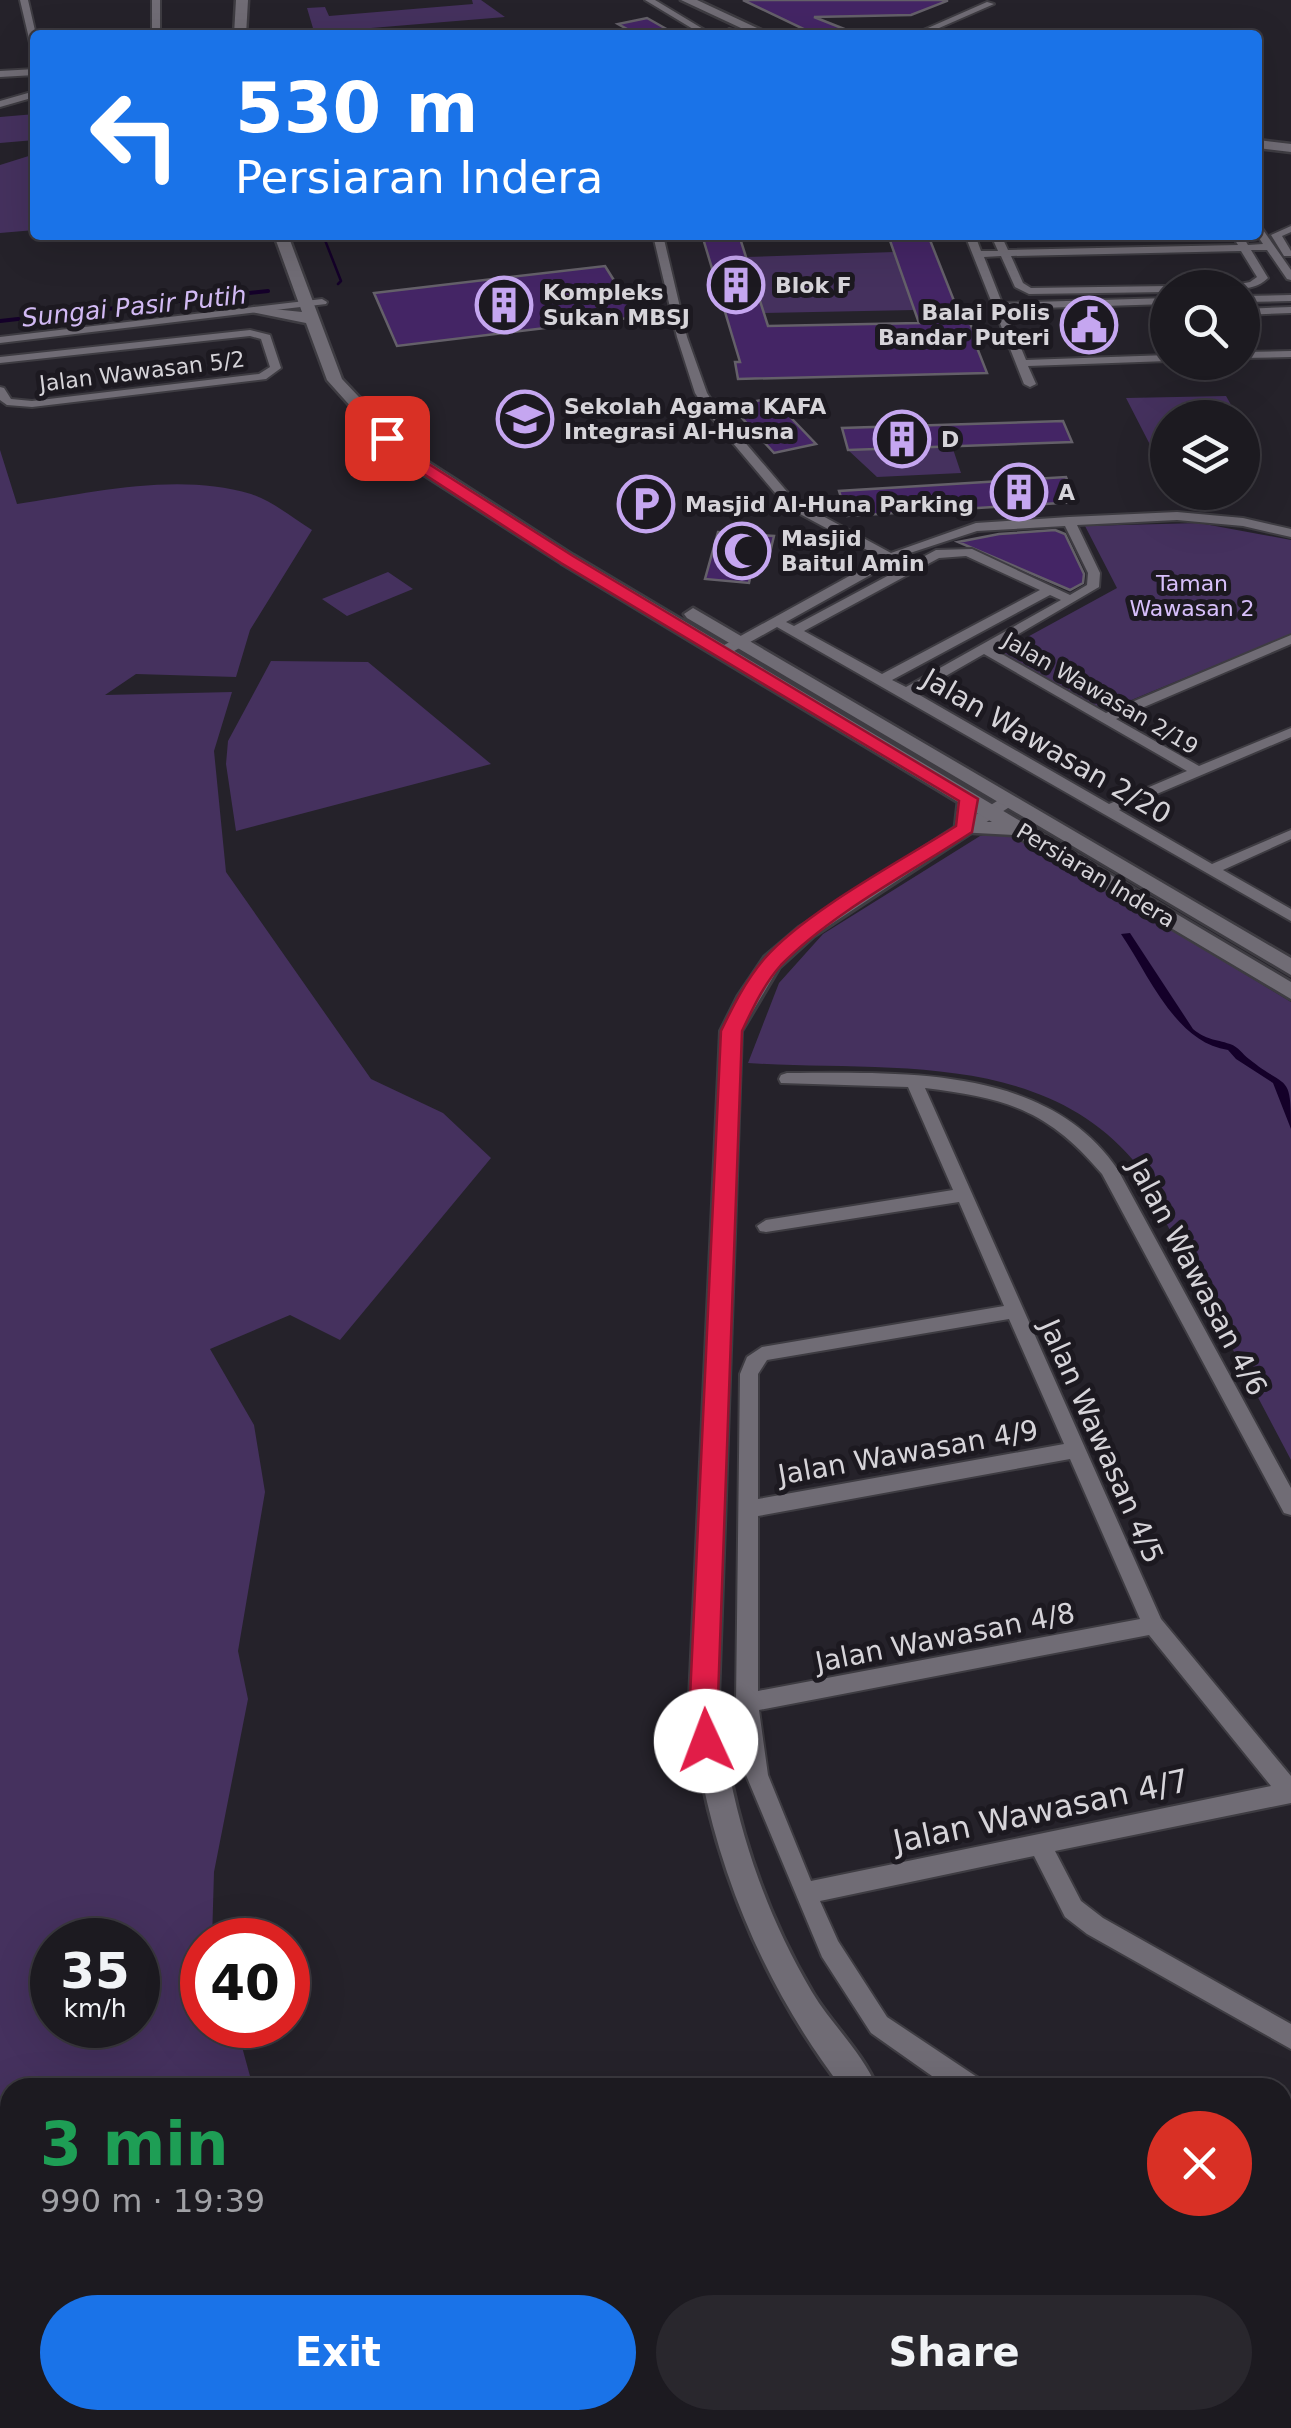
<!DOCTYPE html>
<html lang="en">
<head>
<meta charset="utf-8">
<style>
  body { margin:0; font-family:"DejaVu Sans",sans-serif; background:#29272d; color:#f1f3f6; height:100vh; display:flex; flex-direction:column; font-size:38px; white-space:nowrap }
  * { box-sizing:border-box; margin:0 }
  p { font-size:32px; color:#a0a1a5 }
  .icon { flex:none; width:55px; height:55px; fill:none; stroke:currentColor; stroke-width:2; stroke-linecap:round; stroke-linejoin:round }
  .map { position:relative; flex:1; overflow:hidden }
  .drawer { position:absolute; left:0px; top:2078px; width:1292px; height:352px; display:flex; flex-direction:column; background:#1c1a20; border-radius:30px 30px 0 0; box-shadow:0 10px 40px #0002,0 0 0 2px #3a383e }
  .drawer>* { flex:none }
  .top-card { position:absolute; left:30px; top:30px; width:1232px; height:210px; border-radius:10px; box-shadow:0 10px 40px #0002,0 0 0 2px #3a383e; background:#1a73e8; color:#fff; overflow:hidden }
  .controls { position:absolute; left:1150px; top:270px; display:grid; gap:20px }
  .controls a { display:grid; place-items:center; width:110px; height:110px; border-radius:50%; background:#1c1a20; box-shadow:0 10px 40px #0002,0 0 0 2px #3a383e; font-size:50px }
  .speed { position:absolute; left:30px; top:1918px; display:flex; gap:20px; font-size:50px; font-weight:700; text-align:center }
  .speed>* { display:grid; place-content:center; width:130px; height:130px; border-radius:50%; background:#1c1a20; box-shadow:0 10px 40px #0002,0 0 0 2px #3a383e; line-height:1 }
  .speed small { font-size:25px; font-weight:400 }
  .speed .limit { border:15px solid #d22; background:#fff; color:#111 }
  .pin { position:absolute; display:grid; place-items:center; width:85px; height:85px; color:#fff; margin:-42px; border-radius:20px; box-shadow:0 5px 15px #0006 }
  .me { position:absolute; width:110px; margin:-55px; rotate:358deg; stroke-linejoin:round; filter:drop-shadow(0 0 8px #0008) }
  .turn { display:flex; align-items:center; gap:35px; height:210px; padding:0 40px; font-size:45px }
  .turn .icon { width:130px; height:130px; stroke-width:2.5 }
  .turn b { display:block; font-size:70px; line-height:85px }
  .round { display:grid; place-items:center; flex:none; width:105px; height:105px; border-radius:52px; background:#29272d }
  .headline { display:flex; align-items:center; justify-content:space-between; height:170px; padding:0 40px }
  h1 { font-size:60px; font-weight:600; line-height:75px; color:#1e9e55 }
  .button { display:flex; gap:20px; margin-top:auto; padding:20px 40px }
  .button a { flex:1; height:115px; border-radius:60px; background:#1a73e8; color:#fff; font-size:40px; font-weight:600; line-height:115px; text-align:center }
  .button a+a { background:#29272d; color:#f1f3f6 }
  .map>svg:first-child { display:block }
  .green { fill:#45315e; fill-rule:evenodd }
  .water { fill:#140029 }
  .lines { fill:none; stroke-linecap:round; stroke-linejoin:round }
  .stream-far1 { stroke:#140029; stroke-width:2.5 }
  .stream { stroke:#140029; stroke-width:4 }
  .building { fill:#442565; stroke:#646069; stroke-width:2.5 }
  .minor-casing { stroke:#3e3c42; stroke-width:4 }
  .tertiary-casing { stroke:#3e3c42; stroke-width:6 }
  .secondary-casing { stroke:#3e3c42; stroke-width:5 }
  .minor { fill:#706c75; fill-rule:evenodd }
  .tertiary { fill:#706c75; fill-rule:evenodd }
  .secondary { fill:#706c75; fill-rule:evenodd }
  .route { fill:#e11d48; stroke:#92132f; stroke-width:2.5 }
  .labels { text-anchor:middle; stroke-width:10; stroke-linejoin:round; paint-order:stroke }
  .far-poi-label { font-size:22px; font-weight:bold; fill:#d6d4d9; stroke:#1c1920; text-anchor:start }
  .far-street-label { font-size:22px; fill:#d6d4d9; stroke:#1c1920 }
  .far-park-label { font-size:22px; fill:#d7bffa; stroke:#1c1920 }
  .far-water-label { font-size:25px; font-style:italic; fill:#d2baf4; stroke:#1c1920 }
  .street-label { font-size:28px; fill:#d6d4d9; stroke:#1c1920 }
  .near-street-label { font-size:32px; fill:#d6d4d9; stroke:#1c1920 }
</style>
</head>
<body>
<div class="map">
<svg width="1291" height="2428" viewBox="0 0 1291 2428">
  <rect width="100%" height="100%" fill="#25222a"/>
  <path class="green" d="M472,0h9l24,17 -146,12 1,6h-45l-8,-27 18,-1 4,9 144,-12z
    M35,114v26l-35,3v-26z
    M35,154v76l-35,3v-68z
    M894,252l21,58 -151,3 -18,-56z
    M1226,396l12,21 -70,1 -1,51 -4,1 -37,-72z
    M952,446l9,27 -84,4 -29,-27z
    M0,450l17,54c75,-11 159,-32 234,-10 21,7 42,24 61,36l-62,100 -14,47 -100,-3 -31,21 127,-3 -18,59 12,121 145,207 72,34 48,45 -151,182 -50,-25 -80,34 44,76 11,67 -27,159 10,48 -34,173 -2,68h-10v85h34l17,62 -243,1v332h337l2,8h-349zM52,1940h86v85h-86z
    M1199,523l92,17v94l-186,77 -105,-59 117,-64 -32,-62z
    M388,572l25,17 -66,27 -25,-17z
    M271,661l97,1 123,102 -255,67 -10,-67 2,-23z
    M995,833l27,6 269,163v458l-158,-300c-94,-111 -254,-88 -385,-97l31,-80 44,-49 157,-98z
    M1283,2395l8,6v27h-98l3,-8h86z"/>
  <path class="water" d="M1130,933l63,96c13,11 22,10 37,15 9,3 12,10 19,15 38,31 42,12 42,70l-18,-46 -37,-24 -8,-9c-53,-8 -79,-75 -107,-116z"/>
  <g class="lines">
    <path class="stream-far1" d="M323,235l18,46 -3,3"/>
    <path class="stream" d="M0,321l268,-30"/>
  </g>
  <path class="building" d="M743,0h204v1l-36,14 -97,2 43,17 -41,1z
    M647,18l30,17h-39l-20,-11z
    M702,235h37l29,91 151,-3 -31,-88h40l34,86h7l8,19h-3l13,33 -249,6 -3,-17h5z
    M605,266l32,51 -240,29 -23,-53z
    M772,398l44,46 -42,9 -43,-47z
    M1063,421l9,21 -224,8 -6,-22z
    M1066,477l10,25 -229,14 -8,-25z
    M1055,530l10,4 19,40 -1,9 -13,7 -112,-48 41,-8z
    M718,532l56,4 -7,29 -15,4 -3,14 -44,-4z"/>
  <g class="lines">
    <g class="minor-casing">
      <path id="minor" d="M20,0h8l8,35 -1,15 -4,-3z
        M152,0h8v35h-8z
        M645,0h10l58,35h-10z
        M987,2l7,2 -71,31h-11z
        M729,29l7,2 -3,4h-9z
        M35,69v6l-35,2v-6z
        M35,91v6l-35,10v-6z
        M1258,226l3,1 30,43v10l-4,-1 -20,-29h-16l17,28c-15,14 -29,10 -49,10l31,-6 7,-5 -16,-26 -230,5 12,27 8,5 137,-2 4,2h-4v4l-139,2 -14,-7 -14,-31 -17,1 18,46 166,-5v6l-163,5 21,51 142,-5v6l-140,5 8,18 -6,3 -6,-3 -59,-149h10l6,16h17l-7,-16h10l7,15 230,-5 -6,-10h10l6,10 15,-1 -6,-9z
        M1291,226v6l-9,4 9,15v5h-7l-13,-21z
        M653,235h10l24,102 20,56 12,19 76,89 96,52 85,-30 93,-6 108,-5 66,6 48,11v8l-48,-11 -66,-6 -100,5 23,48 -1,14 -106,62 113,64 185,-78v9l-175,75 83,47 92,-38v9l-172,73 93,54 79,-34v9l-68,31 68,39v12l-514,-294 -50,28h-10v-6l165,-91 -95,-51 -77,-91 -15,-23 -18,-56zM1065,526l23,47 -1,12 -17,10 -98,-46 -36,1 -142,76 -8,-4 124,-69 67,-22zM966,556l74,34 -158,84 -78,-43 135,-73zM1050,595l11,5 -155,87 -14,-7zM984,654l203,117 -78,33 -193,-111z
        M1291,295v6l-49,1v-6z
        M322,299l5,3 -1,2 -326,39v-6z
        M1291,307v6l-49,2v-6z
        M250,330l20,5 11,33 -15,11 -234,28 -25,-2 -7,-5v-13l4,1 7,11 21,2 227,-27 11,-7 -9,-28 -11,-3 -250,27v-6z
        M1291,351v6l-49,1v-6z
        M787,1073c112,0 260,-9 331,97l173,318v27l-7,-2 -182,-339c-54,-64 -95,-76 -177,-86l236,531 130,157v27l-236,48 26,50 22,17 188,106v25l-204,-115 -22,-17 -31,-61 -214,45 18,40 49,76 93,62 3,9h-34l-78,-55 -49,-76 -76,-182 -10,-72 4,-329 7,-17 15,-10 242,-41 -45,-104 -193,30 -6,-1 -3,-5 9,-6 187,-30 -45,-103 -127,-4 -2,-4 2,-4zM1009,1319l55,125 -306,55v-125l9,-14zM1070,1459l70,160 -382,72v-175zM1149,1635l122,151 -460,95 -43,-106 -9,-65z
        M1282,2266l9,4v27l-9,-4z"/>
    </g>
    <g class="tertiary-casing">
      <path id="tertiary" d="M1008,794l9,6 -3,4 -201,132 -34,31 -38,64 -23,668c11,104 40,202 94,293 19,32 51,61 65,96h-35c-87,-114 -138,-247 -152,-389l31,-668 17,-34 27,-40 34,-29z
        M1282,2347l9,4v35l-9,-4z"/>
    </g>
    <g class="secondary-casing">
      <path id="secondary" d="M236,0h12l-2,35h-12z
        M681,0h16l75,35h-16z
        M1258,140l33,4v8l-33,-4z
        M274,235h14l54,144 66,70 165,106 718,427v17l-277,-164 -56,-3 -3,-4 3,-26 -397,-239 -165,-106 -69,-77 -21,-57 -59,-12 7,-4 48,5zM977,813l15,9h-16z
        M693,608l598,350v17l-604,-357 -3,-4z"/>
    </g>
    <use href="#minor" class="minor"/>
    <use href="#tertiary" class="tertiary"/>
    <use href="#secondary" class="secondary"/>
  </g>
  <path class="route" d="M382,435h11l14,15 166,106 405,243 -6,33c-61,40 -140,81 -191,133 -17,19 -28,43 -39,66l-24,667 2,43 -4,9 -10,4 -10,-4 -4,-9 -2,-43 31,-667c12,-25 25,-51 44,-73 41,-47 136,-97 191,-132l3,-25 -398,-238 -165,-107 -14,-14z"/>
  <defs>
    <g id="building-ring" transform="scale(2.875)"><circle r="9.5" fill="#1c1920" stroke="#c5a6f0" stroke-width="1.5"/><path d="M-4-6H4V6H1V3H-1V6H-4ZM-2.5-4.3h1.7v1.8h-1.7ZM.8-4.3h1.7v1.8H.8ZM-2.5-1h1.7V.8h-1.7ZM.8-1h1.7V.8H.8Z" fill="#c5a6f0"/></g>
    <g id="civic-ring" transform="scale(2.875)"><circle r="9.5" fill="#1c1920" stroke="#c5a6f0" stroke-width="1.5"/><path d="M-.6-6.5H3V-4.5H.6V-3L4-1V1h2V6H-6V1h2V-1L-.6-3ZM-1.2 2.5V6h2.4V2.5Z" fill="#c5a6f0"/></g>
    <g id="school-ring" transform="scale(2.875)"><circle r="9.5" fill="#1c1920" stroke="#c5a6f0" stroke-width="1.5"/><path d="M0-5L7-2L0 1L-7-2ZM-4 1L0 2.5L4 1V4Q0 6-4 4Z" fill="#c5a6f0"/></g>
    <g id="parking-ring" transform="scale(2.875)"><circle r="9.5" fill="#1c1920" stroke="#c5a6f0" stroke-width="1.5"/><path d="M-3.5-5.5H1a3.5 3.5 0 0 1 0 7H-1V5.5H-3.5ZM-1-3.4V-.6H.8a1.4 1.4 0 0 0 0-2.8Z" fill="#c5a6f0"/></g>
    <g id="mosque-ring" transform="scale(2.875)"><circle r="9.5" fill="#1c1920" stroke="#c5a6f0" stroke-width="1.5"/><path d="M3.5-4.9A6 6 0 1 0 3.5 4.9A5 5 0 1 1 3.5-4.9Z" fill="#c5a6f0"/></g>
  </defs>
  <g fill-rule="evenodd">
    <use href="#building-ring" x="736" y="285"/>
    <use href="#building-ring" x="504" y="305"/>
    <use href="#civic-ring" x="1089" y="325"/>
    <use href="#school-ring" x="525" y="419"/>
    <use href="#building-ring" x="902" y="439"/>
    <use href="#building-ring" x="1019" y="492"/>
    <use href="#parking-ring" x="646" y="504"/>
    <use href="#mosque-ring" x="742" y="551"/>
  </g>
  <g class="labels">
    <g class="far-poi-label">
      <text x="775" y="293">Blok F</text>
      <text x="543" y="300">Kompleks<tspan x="543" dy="25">Sukan MBSJ</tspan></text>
      <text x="1050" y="320" text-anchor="end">Balai Polis<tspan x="1050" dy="25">Bandar Puteri</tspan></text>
      <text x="564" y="414">Sekolah Agama KAFA<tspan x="564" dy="25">Integrasi Al-Husna</tspan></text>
      <text x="941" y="447">D</text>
      <text x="1058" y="500">A</text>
      <text x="685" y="512">Masjid Al-Huna Parking</text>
      <text x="781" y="546">Masjid<tspan x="781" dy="25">Baitul Amin</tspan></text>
    </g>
    <g class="far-street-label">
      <text transform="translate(142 371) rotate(-7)" y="8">Jalan Wawasan 5/2</text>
      <text transform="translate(1101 693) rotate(30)" y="8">Jalan Wawasan 2/19</text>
      <text transform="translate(1096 875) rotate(31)" y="8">Persiaran Indera</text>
    </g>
    <g class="far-park-label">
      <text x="1192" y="591">Taman<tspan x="1192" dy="25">Wawasan 2</tspan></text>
    </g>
    <g class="far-water-label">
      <text transform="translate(134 306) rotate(-6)" y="9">Sungai Pasir Putih</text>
    </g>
    <g class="street-label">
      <text transform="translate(1047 746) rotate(30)" y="10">Jalan Wawasan 2/20</text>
      <text transform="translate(1198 1277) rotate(62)" y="10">Jalan Wawasan 4/6</text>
      <text transform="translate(1102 1441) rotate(66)" y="10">Jalan Wawasan 4/5</text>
      <text transform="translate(908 1452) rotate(-10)" y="10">Jalan Wawasan 4/9</text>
      <text transform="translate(945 1637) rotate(-11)" y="10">Jalan Wawasan 4/8</text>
    </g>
    <g class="near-street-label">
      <text transform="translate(1041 1811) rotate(-12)" y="11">Jalan Wawasan 4/7</text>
    </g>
  </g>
</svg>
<div class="controls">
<a><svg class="icon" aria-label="search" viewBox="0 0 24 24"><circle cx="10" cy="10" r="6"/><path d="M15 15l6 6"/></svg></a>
<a><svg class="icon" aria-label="layers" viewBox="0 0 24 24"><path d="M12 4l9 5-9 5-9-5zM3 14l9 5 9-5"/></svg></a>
</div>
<div class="speed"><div>35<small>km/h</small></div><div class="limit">40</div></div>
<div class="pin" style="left:387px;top:438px;background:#d93025"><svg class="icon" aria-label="arrive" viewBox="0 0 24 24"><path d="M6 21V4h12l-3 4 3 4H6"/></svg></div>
<svg class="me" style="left:706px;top:1741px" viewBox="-20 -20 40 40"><circle r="19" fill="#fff"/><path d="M0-13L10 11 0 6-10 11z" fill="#e11d48"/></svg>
<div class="top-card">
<div class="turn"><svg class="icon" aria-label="left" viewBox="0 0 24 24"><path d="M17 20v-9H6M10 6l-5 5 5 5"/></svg><div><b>530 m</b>Persiaran Indera</div></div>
</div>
<section class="drawer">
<div class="headline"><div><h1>3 min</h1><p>990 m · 19:39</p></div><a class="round" style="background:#d93025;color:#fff"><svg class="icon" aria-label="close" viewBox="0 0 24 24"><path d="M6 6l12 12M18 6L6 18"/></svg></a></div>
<div class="button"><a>Exit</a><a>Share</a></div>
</section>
</div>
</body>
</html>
